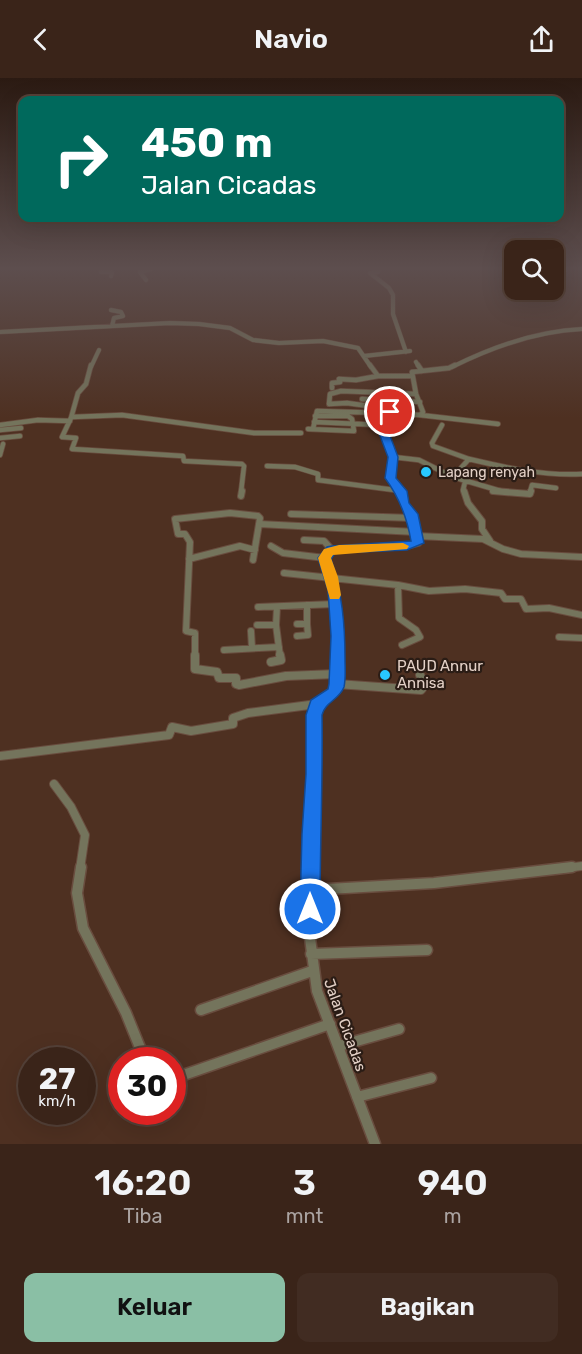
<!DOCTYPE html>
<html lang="id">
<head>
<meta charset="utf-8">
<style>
  body { margin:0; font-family:Rubik,sans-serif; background:#412c22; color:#f1f3f6; height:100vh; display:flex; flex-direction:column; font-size:22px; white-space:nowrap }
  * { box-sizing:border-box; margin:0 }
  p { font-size:20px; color:#aba4a2 }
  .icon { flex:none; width:33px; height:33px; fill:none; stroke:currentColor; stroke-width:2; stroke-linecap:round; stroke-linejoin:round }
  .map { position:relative; height:1066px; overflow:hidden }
  .drawer { display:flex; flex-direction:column; background:#3a2419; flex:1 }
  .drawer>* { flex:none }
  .guide { position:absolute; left:18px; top:18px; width:546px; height:126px; border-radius:12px; box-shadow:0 6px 24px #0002,0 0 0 2px #544138; background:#00695c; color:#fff; overflow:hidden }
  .tools { position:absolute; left:504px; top:162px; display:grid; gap:12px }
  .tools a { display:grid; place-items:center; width:60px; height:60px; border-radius:12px; background:#3a2419; box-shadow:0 6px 24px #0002,0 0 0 2px #544138; font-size:30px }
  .speed { position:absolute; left:18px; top:969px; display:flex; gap:12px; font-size:30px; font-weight:700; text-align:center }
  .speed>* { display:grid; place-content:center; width:78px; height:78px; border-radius:50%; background:#3a2419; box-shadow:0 6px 24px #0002,0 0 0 2px #544138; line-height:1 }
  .speed small { font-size:15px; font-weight:400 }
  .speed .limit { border:9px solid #d22; background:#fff; color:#111 }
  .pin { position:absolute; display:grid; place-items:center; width:51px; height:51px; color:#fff; margin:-26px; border:3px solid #fff; border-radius:50%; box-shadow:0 2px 6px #0007 }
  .me { position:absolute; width:66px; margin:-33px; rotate:0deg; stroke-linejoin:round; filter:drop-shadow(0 0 4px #0008) }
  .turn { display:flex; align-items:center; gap:21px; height:126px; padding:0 24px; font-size:27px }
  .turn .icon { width:78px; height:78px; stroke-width:2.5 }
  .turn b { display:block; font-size:42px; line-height:51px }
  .eta { display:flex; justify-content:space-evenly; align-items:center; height:102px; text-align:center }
  .eta b { font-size:36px; font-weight:600; line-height:42px }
  .button { display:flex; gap:12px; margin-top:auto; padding:12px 24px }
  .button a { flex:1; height:69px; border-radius:12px; background:#8abfa5; color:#111; font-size:24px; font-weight:600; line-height:69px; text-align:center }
  .button a+a { background:#412c22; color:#f1f3f6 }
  header { display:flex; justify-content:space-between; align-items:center; height:78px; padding:0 24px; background:#3a2419; font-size:27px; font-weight:600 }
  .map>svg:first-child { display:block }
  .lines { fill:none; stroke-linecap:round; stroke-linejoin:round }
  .minor-far4-casing { stroke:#694d3f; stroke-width:5 }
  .minor-far3-casing { stroke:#694d3f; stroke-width:6 }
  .minor-far2-casing { stroke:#694d3f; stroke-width:8 }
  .minor-far1-casing { stroke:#694d3f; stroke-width:10 }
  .minor-casing { stroke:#694d3f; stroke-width:13 }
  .minor-far4 { stroke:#74745c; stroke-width:4 }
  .minor-far3 { stroke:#74745c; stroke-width:4.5 }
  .minor-far2 { stroke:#74745c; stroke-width:6 }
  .minor-far1 { stroke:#74745c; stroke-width:8 }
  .minor { stroke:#74745c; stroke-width:10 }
  .route { fill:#1a73e8; stroke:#114b97; stroke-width:1.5 }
  .slow { fill:#f59e0b }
  .poi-dot { fill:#28c8ff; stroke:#2a1c15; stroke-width:2 }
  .labels { text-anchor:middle; stroke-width:4.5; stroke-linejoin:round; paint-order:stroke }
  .far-poi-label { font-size:14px; fill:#e4d1c7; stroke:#2a1c15; text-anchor:start }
  .poi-label { font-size:15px; fill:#e4d1c7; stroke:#2a1c15; text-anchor:start }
  .street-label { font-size:15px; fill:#e4d1c7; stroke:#2a1c15 }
</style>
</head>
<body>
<header><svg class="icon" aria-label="back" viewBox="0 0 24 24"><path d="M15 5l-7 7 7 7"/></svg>Navio<svg class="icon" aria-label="share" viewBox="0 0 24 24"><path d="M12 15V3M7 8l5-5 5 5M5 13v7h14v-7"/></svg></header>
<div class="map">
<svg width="582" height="1066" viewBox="0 0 582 1066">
  <rect width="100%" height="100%" fill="#4e3021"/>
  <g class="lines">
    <g class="minor-far4-casing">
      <path id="minor-far4" d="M102,191l-1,3h11l-1,4
        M378,191v3l-8,1 19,15 4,7v19l13,38
        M146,202l-6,-8 11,-3
        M111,232l10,2 2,4 -9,2 -2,8
        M0,254l170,-9 29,1 31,4 23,12 26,3 44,-2 35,7 13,19
        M364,278l46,-5
        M416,284l3,5
        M91,289l8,-17
        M452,289c40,-20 86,-36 130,-38"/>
    </g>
    <g class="minor-far3-casing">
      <path id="minor-far3" d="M91,287l-5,19 -8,9 -7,25 -9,19 14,1 -4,11 111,7 1,5 58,3 2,2 -3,26
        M370,287l8,11h34
        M418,287l4,6
        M332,310v-5l8,-1 -1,-3 17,1 22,-4
        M362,321l58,3
        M383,335v-5l-36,-5 -18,1 1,-10 11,-3 75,3
        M420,337l78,9
        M72,339l50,-2 132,18h47
        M314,344l67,3
        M0,347l38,-5 32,1
        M442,347l-10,18 1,3 36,13
        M308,351l46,2 -2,-12 -4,-3h-33
        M313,351l4,-18 68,2
        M0,352l21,-2
        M0,360l20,-2
        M0,377l3,-11
        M393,379l26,3 34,17 16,-18c38,9 74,17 113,15
        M267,388l28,1 23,7v6l84,11
        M453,399l51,15
        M465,404l-2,8 2,2
        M402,414l-12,-14 3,-21 -12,-37 6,-7 33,2 3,-3 -7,-18 -4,-22 37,-4 6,-3
        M530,414l2,-7 24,3"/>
    </g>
    <g class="minor-far2-casing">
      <path id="minor-far2" d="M464,413l4,12 14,18v8l8,12
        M493,413l37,3 1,-3
        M241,418l1,-5
        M291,436l122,4
        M259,446l157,8
        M417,458l66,3 20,10 18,5 61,3
        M304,462l20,1 8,9
        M271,468l12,7 42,5
        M189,481l51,-13 15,4
        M284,495l114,12 31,6 36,-2 36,4 4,6h16l5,10 23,-1 33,7
        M398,507l1,33 17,12 4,7 -18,8
        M258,529l77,-3
        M277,529l-1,18 4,31
        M297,546h10v-19
        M257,547h19
        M251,553l1,17
        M297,558l11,-1 -1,-11
        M559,559l23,1
        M224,572l55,-3
        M195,578v-23l-9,-2 4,-89 -5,-8h-7l-3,-15 55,-6 28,3 2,2 -7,42
        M338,578l-4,-66 -9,-32 7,-8 75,-4 11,-3 -6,-29 -8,-10 -2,-13"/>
    </g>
    <g class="minor-far1-casing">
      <path id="minor-far1" d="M195,577v14l22,3 2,6h17v6l3,1 47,-9 51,-2
        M271,584l10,-2 -1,-5
        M337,606l84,6 4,-5 -5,-10
        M0,678l169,-21 3,-8 19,4 42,-7v-6l15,-5 69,-9
        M54,706l17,23 14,28 -5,34
        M310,791l5,-94 -1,-63c4,-12 15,-12 21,-22 5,-9 2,-25 3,-35
        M559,791l23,-3"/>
    </g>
    <g class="minor-casing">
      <path id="minor" d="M81,789l-4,26 6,35 43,85 19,47
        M310,789v71l7,53 58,153
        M310,812l124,-7 138,-16
        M311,876l116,-4
        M201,932l111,-39
        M339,968l60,-17
        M172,1001l158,-55
        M357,1019l74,-19"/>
    </g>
    <use href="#minor-far4" class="minor-far4"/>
    <use href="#minor-far3" class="minor-far3"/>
    <use href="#minor-far2" class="minor-far2"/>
    <use href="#minor-far1" class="minor-far1"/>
    <use href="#minor" class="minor"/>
  </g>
  <linearGradient id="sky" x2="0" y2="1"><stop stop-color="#2b1a12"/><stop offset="0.56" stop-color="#5d4e4e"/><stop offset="1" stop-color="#5d4e4e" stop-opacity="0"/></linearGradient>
  <rect width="582" height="340" fill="url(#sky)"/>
  <path class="route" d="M390,331l4,3 -6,4 -2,9 12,32 -2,21 11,13 2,12 9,11 6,29 -17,7 -72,3 -4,6c11,34 14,64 14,100 0,9 1,19 -1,28 -5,13 -19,15 -22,28 1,64 -2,129 -2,194l-3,7 -7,2 -7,-2 -3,-7 2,-75 4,-60v-59l5,-15 17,-11 1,-5 2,-48 -3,-46 -10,-32 9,-11 5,-1 79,-5c-4,-24 -12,-44 -26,-63l3,-21 -12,-32 5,-13z"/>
  <path class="slow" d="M403,465l6,3 -2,3 -74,6 -2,3 7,19 3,18 -2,4h-9l-12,-41 6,-9 15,-4z"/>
  <g class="poi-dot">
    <circle cx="426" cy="394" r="6"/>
    <circle cx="385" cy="597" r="6"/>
  </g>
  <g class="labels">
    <g class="far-poi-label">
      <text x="438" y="399">Lapang renyah</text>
    </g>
    <g class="poi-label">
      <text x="397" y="593">PAUD Annur<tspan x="397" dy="17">Annisa</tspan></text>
    </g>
    <g class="street-label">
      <text transform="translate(345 947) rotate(70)" y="5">Jalan Cicadas</text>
    </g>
  </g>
</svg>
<div class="tools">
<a><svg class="icon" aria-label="search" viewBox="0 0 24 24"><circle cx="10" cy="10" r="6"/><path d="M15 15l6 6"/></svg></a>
</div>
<div class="speed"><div>27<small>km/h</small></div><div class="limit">30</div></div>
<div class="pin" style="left:390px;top:334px;background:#d93025"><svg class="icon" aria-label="arrive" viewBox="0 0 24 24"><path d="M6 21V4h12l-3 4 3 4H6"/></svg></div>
<svg class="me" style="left:310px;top:831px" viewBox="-20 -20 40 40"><circle r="17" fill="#1a73e8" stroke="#fff" stroke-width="3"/><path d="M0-11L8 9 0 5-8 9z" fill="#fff"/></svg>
<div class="guide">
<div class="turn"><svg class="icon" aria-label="right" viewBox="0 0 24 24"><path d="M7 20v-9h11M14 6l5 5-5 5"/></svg><div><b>450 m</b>Jalan Cicadas</div></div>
</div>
</div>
<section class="drawer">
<div class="eta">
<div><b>16:20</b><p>Tiba</p></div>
<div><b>3</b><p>mnt</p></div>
<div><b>940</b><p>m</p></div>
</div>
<div class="button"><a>Keluar</a><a>Bagikan</a></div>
</section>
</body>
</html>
